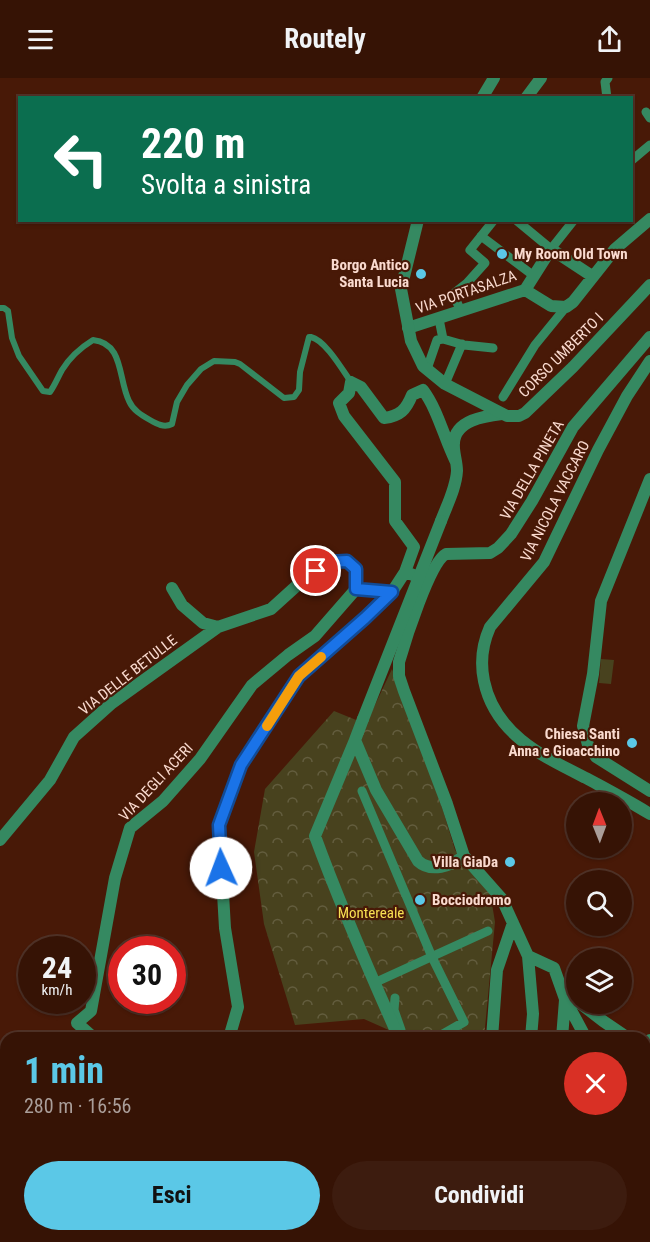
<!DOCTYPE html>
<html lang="it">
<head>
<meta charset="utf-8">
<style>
  body { margin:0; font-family:"Roboto Condensed",sans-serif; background:#3d1c0f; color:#f1f3f6; height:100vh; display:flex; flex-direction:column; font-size:22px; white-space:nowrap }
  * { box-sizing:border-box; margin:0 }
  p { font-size:20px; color:#aa9e9a }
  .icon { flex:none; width:33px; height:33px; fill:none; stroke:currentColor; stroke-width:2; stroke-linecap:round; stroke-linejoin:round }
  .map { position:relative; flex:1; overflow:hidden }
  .sheet { position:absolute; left:0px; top:954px; width:651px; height:210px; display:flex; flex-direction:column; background:#361305; border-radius:18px 18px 0 0; box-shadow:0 2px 4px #0004,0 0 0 2px #503227 }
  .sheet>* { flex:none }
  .banner { position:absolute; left:18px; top:18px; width:615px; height:126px; border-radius:0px; box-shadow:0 2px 4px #0004,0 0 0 2px #503227; background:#0b6e4f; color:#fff; overflow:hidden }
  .needle { width:39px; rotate:359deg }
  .buttons { position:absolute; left:566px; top:714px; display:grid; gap:12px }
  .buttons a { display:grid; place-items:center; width:66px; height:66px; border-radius:50%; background:#361305; box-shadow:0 2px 4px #0004,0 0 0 2px #503227; font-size:30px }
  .speed { position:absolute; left:18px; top:858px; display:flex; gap:12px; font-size:30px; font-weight:700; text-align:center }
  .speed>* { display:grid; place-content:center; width:78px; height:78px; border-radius:50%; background:#361305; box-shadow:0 2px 4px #0004,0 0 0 2px #503227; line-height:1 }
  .speed small { font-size:15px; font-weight:400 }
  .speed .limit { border:9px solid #d22; background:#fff; color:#111 }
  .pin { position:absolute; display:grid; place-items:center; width:51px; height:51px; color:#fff; margin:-26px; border:3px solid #fff; border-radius:50%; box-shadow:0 2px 6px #0007 }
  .me { position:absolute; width:66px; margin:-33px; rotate:358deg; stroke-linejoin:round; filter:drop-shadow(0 0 4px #0008) }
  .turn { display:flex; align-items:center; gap:21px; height:126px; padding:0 24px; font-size:27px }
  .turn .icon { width:78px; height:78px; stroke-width:2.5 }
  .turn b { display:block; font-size:42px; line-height:51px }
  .round { display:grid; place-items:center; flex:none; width:63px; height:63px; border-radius:32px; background:#3d1c0f }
  .head { display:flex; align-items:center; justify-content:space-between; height:102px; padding:0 24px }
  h1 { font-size:36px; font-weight:700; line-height:45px; color:#5bc8e7 }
  .button { display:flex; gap:12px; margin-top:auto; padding:12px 24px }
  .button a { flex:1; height:69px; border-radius:36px; background:#5bc8e7; color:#111; font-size:24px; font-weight:700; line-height:69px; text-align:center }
  .button a+a { background:#3d1c0f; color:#f1f3f6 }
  header { display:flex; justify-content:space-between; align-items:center; height:78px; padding:0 24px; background:#361305; font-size:27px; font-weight:700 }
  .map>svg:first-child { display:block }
  .grass { fill:#48421e }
  .park { fill:url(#park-crowns) }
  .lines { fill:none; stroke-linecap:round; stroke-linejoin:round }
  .service { stroke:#358961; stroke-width:6 }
  .pedestrian { stroke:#358961; stroke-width:9 }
  .minor { stroke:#358961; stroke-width:12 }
  .tertiary { stroke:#358961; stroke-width:12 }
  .minor-bridge { stroke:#358961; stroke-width:12 }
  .route-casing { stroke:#114b97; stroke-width:15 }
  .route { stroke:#1a73e8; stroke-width:10 }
  .slow { stroke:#f59e0b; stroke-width:10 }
  .poi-dot { fill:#5bc8e7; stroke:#481907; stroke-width:2 }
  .labels { text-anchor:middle; stroke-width:4.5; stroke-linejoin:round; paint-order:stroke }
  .poi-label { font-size:15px; font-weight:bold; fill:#fadacf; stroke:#481907; text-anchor:end }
  .street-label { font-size:15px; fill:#fadacf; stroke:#481907 }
  .park-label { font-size:15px; fill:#f8e052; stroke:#481907 }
</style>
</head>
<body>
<header><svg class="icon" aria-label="menu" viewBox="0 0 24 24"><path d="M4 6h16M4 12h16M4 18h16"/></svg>Routely<svg class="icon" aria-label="share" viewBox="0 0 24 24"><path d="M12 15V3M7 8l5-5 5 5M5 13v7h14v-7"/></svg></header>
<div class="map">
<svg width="650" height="1164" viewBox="0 0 650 1164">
  <defs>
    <pattern id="park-crowns" width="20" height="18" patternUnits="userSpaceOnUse" patternTransform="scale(1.5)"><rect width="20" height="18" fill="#48421e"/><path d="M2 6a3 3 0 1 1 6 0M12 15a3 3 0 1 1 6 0" fill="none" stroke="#635d3e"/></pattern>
  </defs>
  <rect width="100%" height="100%" fill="#481907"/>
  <path class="grass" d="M601,581l13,1 -3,24 -12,-1z"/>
  <path class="park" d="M392,591l48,132 15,49 35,42 5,30 -11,116h-86l-7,-7 -27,-12 -69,6 -31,-101 -10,-72 11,-63 69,-78 32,13z"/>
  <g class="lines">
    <path class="service" d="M0,230h4l4,3 4,27 7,18 24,35 7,1c5,-7 8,-15 12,-22 8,-13 18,-22 31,-30 31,3 25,39 36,61 4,9 12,14 21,19 7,4 14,8 22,4l5,-22 10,-17 14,-16 13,-8 21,1 5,2 44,34 10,-1 5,-7 1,-18 9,-35h2c14,3 31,32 40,45"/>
    <path class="pedestrian" d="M607,20l-2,-16 3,-4
      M646,34l4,6
      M632,82l18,-15
      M516,142l35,29 23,-29
      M481,158l53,40
      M461,233l-8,-17 14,-11 18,-20 -15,-13 24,-30
      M439,241l4,20 21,6 29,3
      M427,291l10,-29 6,-1
      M445,306l17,-40
      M503,319l32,-52 31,-38
      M362,713l70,166 32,65 -28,16
      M374,905l114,-52
      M395,920l-1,12 7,20"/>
    <path class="minor" d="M526,20l15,-20
      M525,212l26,16 15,1 7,-5 42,-53 35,-30
      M408,250l117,-38 26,-41 41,27
      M650,401l-49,122 -8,73 -10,52 5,19 8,12 54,34
      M441,443c6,-16 15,-33 16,-50 0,-10 -4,-19 -3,-28 1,-23 31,-27 48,-29
      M427,502l-22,-8 9,-25 -19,-26v-39l-51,-66 -5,-13 10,-10 2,-11 10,5 23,31c16,-2 22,-8 28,-23l11,-5c15,20 21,48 33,72
      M172,510l10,17 21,18 15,4 53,-18 32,-29 25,-18 19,-1 9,8v20
      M356,511l36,3 13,-20
      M363,641l-8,21 21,50 42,71c13,12 33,5 46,-5
      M355,662l-40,96c25,69 54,135 84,202
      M0,762l50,-60 24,-43 38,-34 106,-76
      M528,878l5,58 -2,24
      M581,926l22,17 25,17
      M94,960l-17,-15 14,-12 24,-133 15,-50 33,-27 37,-42 52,-74 36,-30 27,-19 41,-47
      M229,960l9,-31 -13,-79 -6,-103 22,-60 58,-89 66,-58 27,-26
      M492,960l5,-68 16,-47
      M562,960l3,-38
      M586,960l-21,-39 -11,-31 -26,-12 -26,-57 -38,-43 -17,-52 -43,-113 -5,-15v-14c6,-21 31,-100 47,-108l44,-1 8,-5 13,-14 21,-33 41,-74 77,-90
      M645,964l5,-2
      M645,1122l5,-13
      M182,1158l6,6
      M475,1158l5,6
      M589,1164l2,-6
      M629,1164l2,-6"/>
    <path class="tertiary" d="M482,20l12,-20
      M418,142l-17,69 10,52 12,25 22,18 62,32h12l6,-3 48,-46 77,-82
      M650,283l-23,35 -29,54 -54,112 -54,65c-8,18 -10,35 -6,54 11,53 58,75 102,97 22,12 43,23 64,36"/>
    <path class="minor-bridge" d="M363,641l78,-198"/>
  </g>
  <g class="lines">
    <g class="route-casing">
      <path id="route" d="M221,790l-2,-43 22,-60 58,-89 66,-58 27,-26 -36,-3v-20l-9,-8 -19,1 -12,9"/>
    </g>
    <use href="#route" class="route"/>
    <path class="slow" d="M267,648l32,-50 22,-19"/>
  </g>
  <g class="poi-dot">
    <circle cx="502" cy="176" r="6"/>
    <circle cx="421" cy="196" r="6"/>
    <circle cx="632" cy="665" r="6"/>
    <circle cx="510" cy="784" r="6"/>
    <circle cx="420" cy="822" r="6"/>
  </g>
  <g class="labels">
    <g class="poi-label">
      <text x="514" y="181" text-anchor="start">My Room Old Town</text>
      <text x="409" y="192">Borgo Antico<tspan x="409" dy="17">Santa Lucia</tspan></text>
      <text x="620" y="661">Chiesa Santi<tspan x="620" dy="17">Anna e Gioacchino</tspan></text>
      <text x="498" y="789">Villa GiaDa</text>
      <text x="432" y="827" text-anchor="start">Bocciodromo</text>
    </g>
    <g class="street-label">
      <text transform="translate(466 214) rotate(-19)" y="5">VIA PORTASALZA</text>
      <text transform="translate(561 277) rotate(-45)" y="5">CORSO UMBERTO I</text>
      <text transform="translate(532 392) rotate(-60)" y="5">VIA DELLA PINETA</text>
      <text transform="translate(555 423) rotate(-63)" y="5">VIA NICOLA VACCARO</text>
      <text transform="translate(128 597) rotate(-38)" y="5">VIA DELLE BETULLE</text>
      <text transform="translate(156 704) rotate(-47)" y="5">VIA DEGLI ACERI</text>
    </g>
    <g class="park-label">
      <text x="371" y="840">Montereale</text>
    </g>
  </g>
</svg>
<div class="buttons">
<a><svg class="needle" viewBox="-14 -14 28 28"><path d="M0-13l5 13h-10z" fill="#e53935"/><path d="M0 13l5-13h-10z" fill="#aa9e9a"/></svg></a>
<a><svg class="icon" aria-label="search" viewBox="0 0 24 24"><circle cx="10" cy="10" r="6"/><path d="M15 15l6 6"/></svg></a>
<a><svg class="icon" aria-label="layers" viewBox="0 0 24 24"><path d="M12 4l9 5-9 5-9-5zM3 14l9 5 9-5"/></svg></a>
</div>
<div class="speed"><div>24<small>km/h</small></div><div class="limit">30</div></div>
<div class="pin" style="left:316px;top:493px;background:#d93025"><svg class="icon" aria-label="arrive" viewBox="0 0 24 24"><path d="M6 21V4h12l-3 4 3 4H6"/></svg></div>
<svg class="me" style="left:221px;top:790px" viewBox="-20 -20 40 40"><circle r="19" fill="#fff"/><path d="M0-13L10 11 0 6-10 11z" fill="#1a73e8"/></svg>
<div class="banner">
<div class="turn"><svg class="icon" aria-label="left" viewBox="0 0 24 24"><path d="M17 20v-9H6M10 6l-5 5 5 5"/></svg><div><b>220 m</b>Svolta a sinistra</div></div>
</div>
<section class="sheet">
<div class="head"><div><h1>1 min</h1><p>280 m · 16:56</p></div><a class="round" style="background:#d93025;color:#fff"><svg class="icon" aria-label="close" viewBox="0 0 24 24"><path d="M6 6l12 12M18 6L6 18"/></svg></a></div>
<div class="button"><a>Esci</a><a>Condividi</a></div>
</section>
</div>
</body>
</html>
